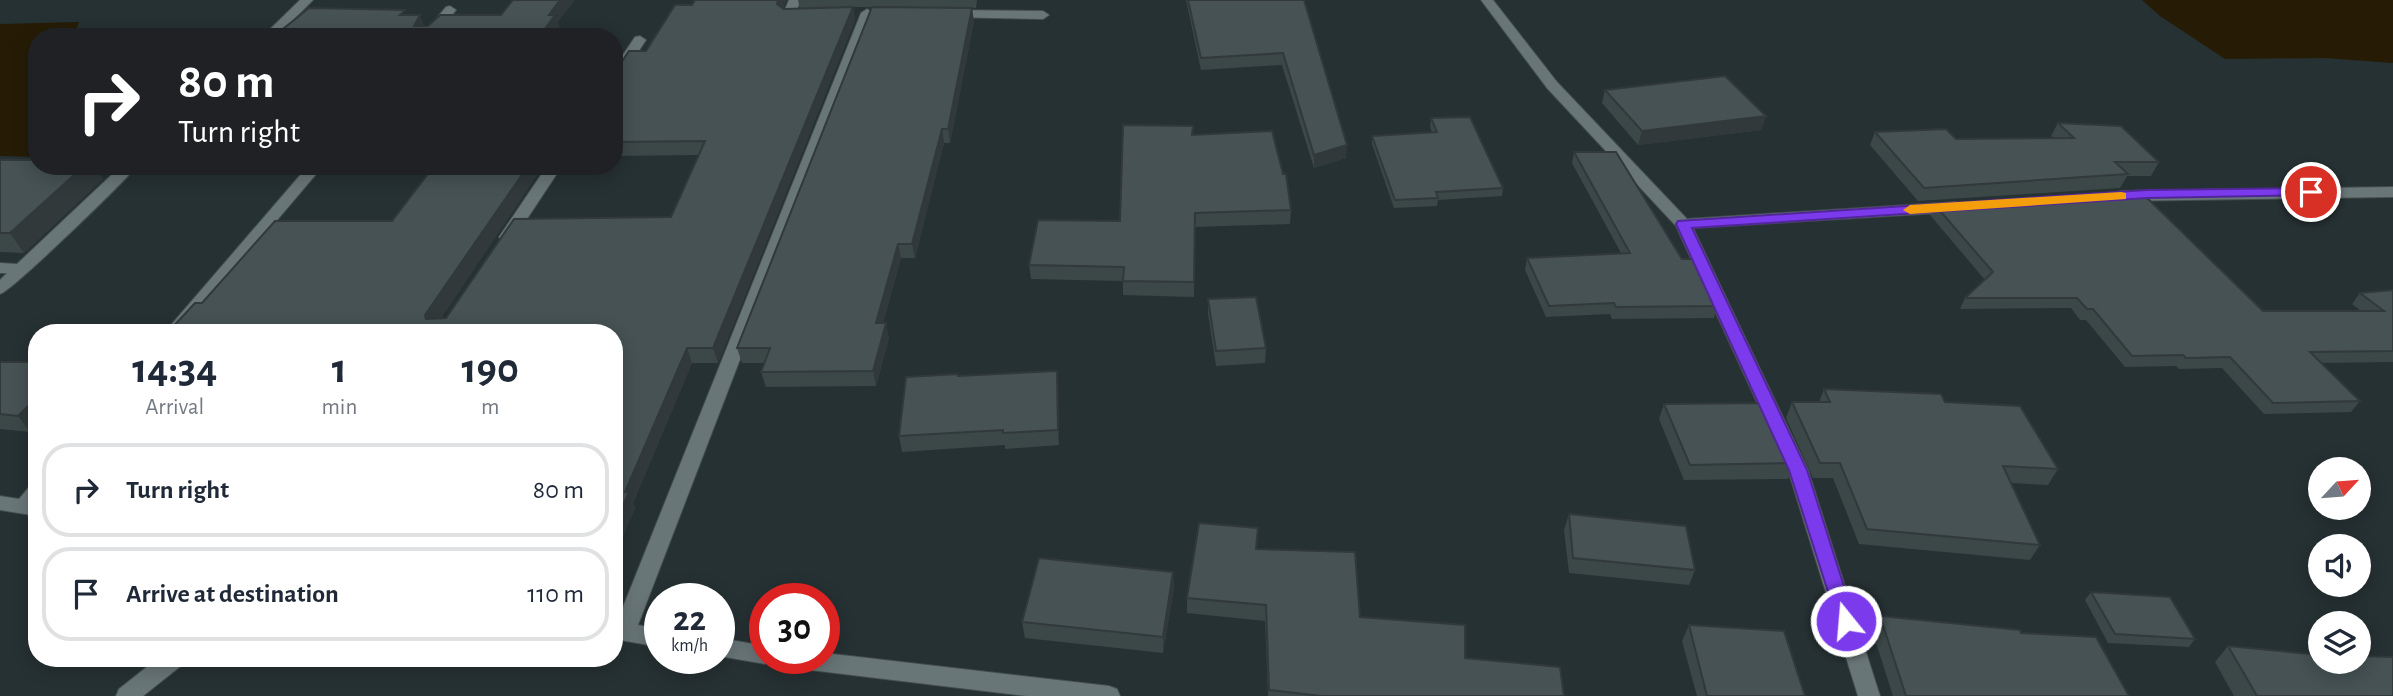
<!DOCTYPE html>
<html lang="en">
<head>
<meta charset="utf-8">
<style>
  body { margin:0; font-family:"Alegreya Sans",sans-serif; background:#f6f6f7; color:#1f2937; height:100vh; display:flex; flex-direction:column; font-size:26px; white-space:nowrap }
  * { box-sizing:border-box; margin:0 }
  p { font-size:23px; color:#747a83 }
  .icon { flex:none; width:38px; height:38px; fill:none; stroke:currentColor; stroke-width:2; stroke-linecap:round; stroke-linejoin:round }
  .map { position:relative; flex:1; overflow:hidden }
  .side { position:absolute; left:28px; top:324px; width:595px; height:343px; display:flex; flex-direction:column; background:#fff; border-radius:28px; box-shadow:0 4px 18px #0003 }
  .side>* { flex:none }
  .hud { position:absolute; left:28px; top:28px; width:595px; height:147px; border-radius:28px; box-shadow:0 4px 18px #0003; background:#202124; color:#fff; overflow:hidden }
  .needle { width:46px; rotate:64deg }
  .tools { position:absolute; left:2308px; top:457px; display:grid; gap:14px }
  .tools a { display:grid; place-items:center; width:63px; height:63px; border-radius:50%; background:#fff; box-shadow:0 4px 18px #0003; font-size:35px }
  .speed { position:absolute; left:644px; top:583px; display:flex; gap:14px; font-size:35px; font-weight:700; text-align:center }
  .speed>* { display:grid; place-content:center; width:91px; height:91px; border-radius:50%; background:#fff; box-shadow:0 4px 18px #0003; line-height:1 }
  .speed small { font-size:18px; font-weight:400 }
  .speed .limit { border:10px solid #d22; background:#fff; color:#111 }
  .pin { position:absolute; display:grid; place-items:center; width:60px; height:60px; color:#fff; margin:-30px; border:4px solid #fff; border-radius:50%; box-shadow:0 2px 7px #0007 }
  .me { position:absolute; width:77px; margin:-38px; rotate:343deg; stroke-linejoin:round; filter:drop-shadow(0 0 5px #0008) }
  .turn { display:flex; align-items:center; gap:24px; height:147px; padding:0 35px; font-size:32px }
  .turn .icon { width:91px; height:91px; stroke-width:2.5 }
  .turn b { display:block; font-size:49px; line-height:60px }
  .eta { display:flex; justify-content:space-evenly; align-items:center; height:119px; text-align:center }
  .eta b { font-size:42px; font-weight:600; line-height:49px }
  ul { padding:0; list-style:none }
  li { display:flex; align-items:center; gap:21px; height:94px; margin:0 14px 10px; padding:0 21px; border:4px solid #e0e1e3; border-radius:28px }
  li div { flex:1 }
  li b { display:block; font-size:26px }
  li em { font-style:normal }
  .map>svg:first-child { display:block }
  .water { fill:#261c06 }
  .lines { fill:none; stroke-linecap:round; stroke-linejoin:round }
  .street-casing { stroke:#444d4f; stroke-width:2 }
  .street { fill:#697678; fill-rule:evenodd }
  .wall { fill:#3c4748 }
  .shaded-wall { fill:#31393b }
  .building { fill:#465254; stroke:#31393b; stroke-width:2 }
  .route { fill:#7c3aed; stroke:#51269a; stroke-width:2 }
  .slow { fill:#f59e0b }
</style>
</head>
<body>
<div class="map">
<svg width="2393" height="696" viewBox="0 0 2393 696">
  <rect width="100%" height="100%" fill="#263133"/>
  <path class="water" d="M2142,0h251v63l-69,-5 -99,1 -65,-43z
    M79,22l-6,15h-36v120l-37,-1v-132z"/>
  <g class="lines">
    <g class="street-casing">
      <path id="street" d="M300,0h13l-37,37h-14z
        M789,0h12l-5,12h11v6l-23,1 -2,-3z
        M1481,0h12l64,82 130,137 269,-17 8,5 -8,5 -263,16 115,242 72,226h-22l-70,-226 -112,-244 -129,-138z
        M450,6l6,4 -22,27h-13l25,-30z
        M867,9l6,4 -235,612 22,4v18l-46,-8v-18l3,1 244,-609z
        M949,10l94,1 6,4 -6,4 -98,-2 -2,-3z
        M640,36l6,4 -27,41 -5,1v-14l21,-31z
        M121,166h16c-13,16 -125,125 -137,128v-14l7,-7h-7v-10l17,1z
        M308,166h15l-141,166h-17z
        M547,166h15l-49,74h-12l-2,-3z
        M2393,187v10l-273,4 -8,-5 8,-5z
        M37,484v32l-37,-6v-14l19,3 11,-13z
        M719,638l46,8v12h59v-5l285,33 8,3 3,7h-93l-242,-29 -8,-2 -3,-6 -9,5 -46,-8z
        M158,658h27l-3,7 -39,31h-27l3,-7z"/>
    </g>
    <use href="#street" class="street"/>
  </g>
  <path class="wall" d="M786,0l-3,8 1,1h16l-2,-9h179l-1,8 -123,-1 2,13 -137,343h-26l-59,140 2,5 -21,49v-225l-412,-29 190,-82 42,-55h109l-102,152h5l225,-101 28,-62 -85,1v-86l32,-19 46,-46z
    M1186,0h118l42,158 -32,10 -32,-103 -81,5z
    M974,21l-24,122h-6l-29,115h-14l-18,65 6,15 -13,48 -110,1 -5,-15 3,-9h-22l-5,-15z
    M1605,90l161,26 -5,14 -123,15 -36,-42z
    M1431,118l72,70 -1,8 -64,4 -1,6 -43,2 -22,-64v-8l60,-3 -2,-7z
    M2058,123l101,39 -8,14h-24l-7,12 -202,13 -48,-56 5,-13 81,7h98l-3,-3z
    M1192,135l99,75 -1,14 -95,3 -1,70 -71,-2v-14l-92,-2 -2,-14 91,-44z
    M1574,152l108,107 35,47 -3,12 -102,1 -2,-5 -64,3 -21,-47 2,-12 94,-5 -49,-90z
    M0,160l37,6h58l8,13 -79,74 -24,-1z
    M1935,205l328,106h98l-9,-7 8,-11 33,-3v72l-72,1 39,38 -9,11 -87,2 -42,-46 -43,1 -3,-3 -51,1 -39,-47h-6l-9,-12 -111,1 5,-11 20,-18 -55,-65z
    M1208,299l58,49 -1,15 -49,3 -8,-52z
    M0,362h37v63l-7,7 -30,-3z
    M1057,371l1,15 1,59 -54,4v-4l-103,7 -3,-16 60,-60z
    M1824,389l121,13 113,67 -10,16 -37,-2 29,62 -10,15 -171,-16 -26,-66h-20l-27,-60 6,-16h27z
    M1664,404l131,59 -7,16 -104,1 -25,-61z
    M1569,514l126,56 -6,15 -120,-12 -5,-43z
    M1257,549l103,68 204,79h-296l-3,-75 -78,-8v-15z
    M1173,572l1,16 -11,65 -138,-15 -3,-16z
    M2091,592l104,47 -6,8 -81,-4 -23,-43z
    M1880,616l141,17 108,63h-236l-21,-66z
    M1689,625l116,71h-108l-15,-55z
    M2228,646l92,9 73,41h-159l-19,-34z"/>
  <path class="shaded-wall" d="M560,0h15l-17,22 2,6 -7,9h-14l10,-22z
    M778,0h8l-7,17 -2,-13z
    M853,7l2,13 -137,343 -5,-15z
    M972,8l2,13 -24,122 -2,-14z
    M420,15l5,13 -11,-2z
    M1766,116l-5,14 -123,15 4,-14z
    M942,129l2,14 -29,115 -3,-14z
    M1347,145l-1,13 -32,10v-13z
    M84,166h11l8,13 -79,74 -14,-20z
    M528,166h15l-110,165 -7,-12 -1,-4z
    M898,244l3,14 -22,80 -3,-15z
    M886,323l3,15 -13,48 -3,-15z
    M687,348l5,15 -59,140 2,5 -21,49v-31l11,-34z
    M1057,371l1,15 1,59 -1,-15z
    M37,397v28l-7,7 -12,-16z
    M1173,572l1,16 -11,65v-16z"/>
  <path class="building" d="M513,0h47l-11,15h6l-16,22h-266l36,-29 96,2 -5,5h20l-6,11h14l12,-11h61z
    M695,0h83l-1,4 7,5 69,-2 -140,341h-26l-62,144h4l-15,34v-194h-446l27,-29h7l73,-82h117l42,-55h94l-103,149 1,4 20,-1 68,-99 157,-2 34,-76 -91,1v-72l3,-1 12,-18h17l29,-46h17z
    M1188,0h116l43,145 -33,10 -31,-102 -82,5z
    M872,7l100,1 -24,121h-6l-30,115h-14l-22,79h10l-13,48 -112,1 9,-24h-33z
    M1725,76l41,40 -124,15 -37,-41z
    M1470,117l33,71 -67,4 2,6 -43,2 -23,-64 65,-4 -6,-14z
    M2058,123l63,3 38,36h-44l13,12 -204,14 -49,-56 71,-3 10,10 118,-1z
    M1123,125l70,1 -1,9 80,-4 11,43h3l5,36 -96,3 -1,69 -71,-1 1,-14 -95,-2 9,-45 82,1z
    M1574,152h42l66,107h12l23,47 -101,1 -2,-4 -65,3 -22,-48 103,-5z
    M0,160h37v6h47l-74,67h-10z
    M2141,192l122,119h121l-24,-18 33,-3v61l-83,1 50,49 -87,2 -43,-46 -44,1 -3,-3 -51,1 -39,-47h-6l-10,-11h-112l28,-26 -58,-67z
    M1256,297l10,51 -50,3 -8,-52z
    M0,362h37v35l-19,19 -18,-2z
    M1057,371l1,59 -55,3v-3l-104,6 7,-59 52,-3v2z
    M1824,389l117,5 4,8 75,4 38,63 -55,-3 37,79 -173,-16 -27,-66h-20l-28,-61h38z
    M1767,403l28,60 -105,2 -26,-61z
    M1569,514l117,12 9,44 -122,-12z
    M1199,523l59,5 -2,21 99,3 5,65 105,8v33l95,9 4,29h-243l-52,-6 -3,-85 -79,-7z
    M1039,558l134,14 -10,65 -141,-15z
    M2091,592l79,5 25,42 -80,-5z
    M1880,616l140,14 1,3 75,4 33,59h-223z
    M1689,625l95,6 21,65h-98z
    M2228,646l92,9v7h39v-6l34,1v39h-136z"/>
  <path class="route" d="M2311,188l5,2v5l-169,3 -455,30 115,242 48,151 -2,5 -7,3 -7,-3 -50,-156 -113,-246 2,-3 469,-31z"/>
  <path class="slow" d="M2121,192l5,1v6l-216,15 -7,-4 7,-5z"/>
</svg>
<div class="tools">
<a><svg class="needle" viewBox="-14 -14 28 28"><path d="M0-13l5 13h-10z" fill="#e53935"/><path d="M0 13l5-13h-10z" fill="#747a83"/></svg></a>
<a><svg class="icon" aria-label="sound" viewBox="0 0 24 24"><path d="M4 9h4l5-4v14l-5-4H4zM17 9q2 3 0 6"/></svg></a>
<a><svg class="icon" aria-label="layers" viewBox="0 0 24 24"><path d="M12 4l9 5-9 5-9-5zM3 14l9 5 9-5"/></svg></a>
</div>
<div class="speed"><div>22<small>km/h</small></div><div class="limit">30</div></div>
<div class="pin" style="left:2311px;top:192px;background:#d93025"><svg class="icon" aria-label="arrive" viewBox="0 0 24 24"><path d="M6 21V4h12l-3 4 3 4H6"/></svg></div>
<svg class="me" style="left:1846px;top:621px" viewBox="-20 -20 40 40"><circle r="17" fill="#7c3aed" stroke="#fff" stroke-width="3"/><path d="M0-11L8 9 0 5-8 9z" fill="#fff"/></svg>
<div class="hud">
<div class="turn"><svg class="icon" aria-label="right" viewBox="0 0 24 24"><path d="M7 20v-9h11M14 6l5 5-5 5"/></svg><div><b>80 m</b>Turn right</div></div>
</div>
<section class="side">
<div class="eta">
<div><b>14:34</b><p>Arrival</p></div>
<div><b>1</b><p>min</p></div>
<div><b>190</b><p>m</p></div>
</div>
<ul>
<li><svg class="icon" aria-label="right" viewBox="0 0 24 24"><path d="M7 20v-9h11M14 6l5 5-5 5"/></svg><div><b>Turn right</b></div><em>80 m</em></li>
<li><svg class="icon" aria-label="arrive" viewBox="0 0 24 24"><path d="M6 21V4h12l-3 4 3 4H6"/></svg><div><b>Arrive at destination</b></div><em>110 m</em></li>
</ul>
</section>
</div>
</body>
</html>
